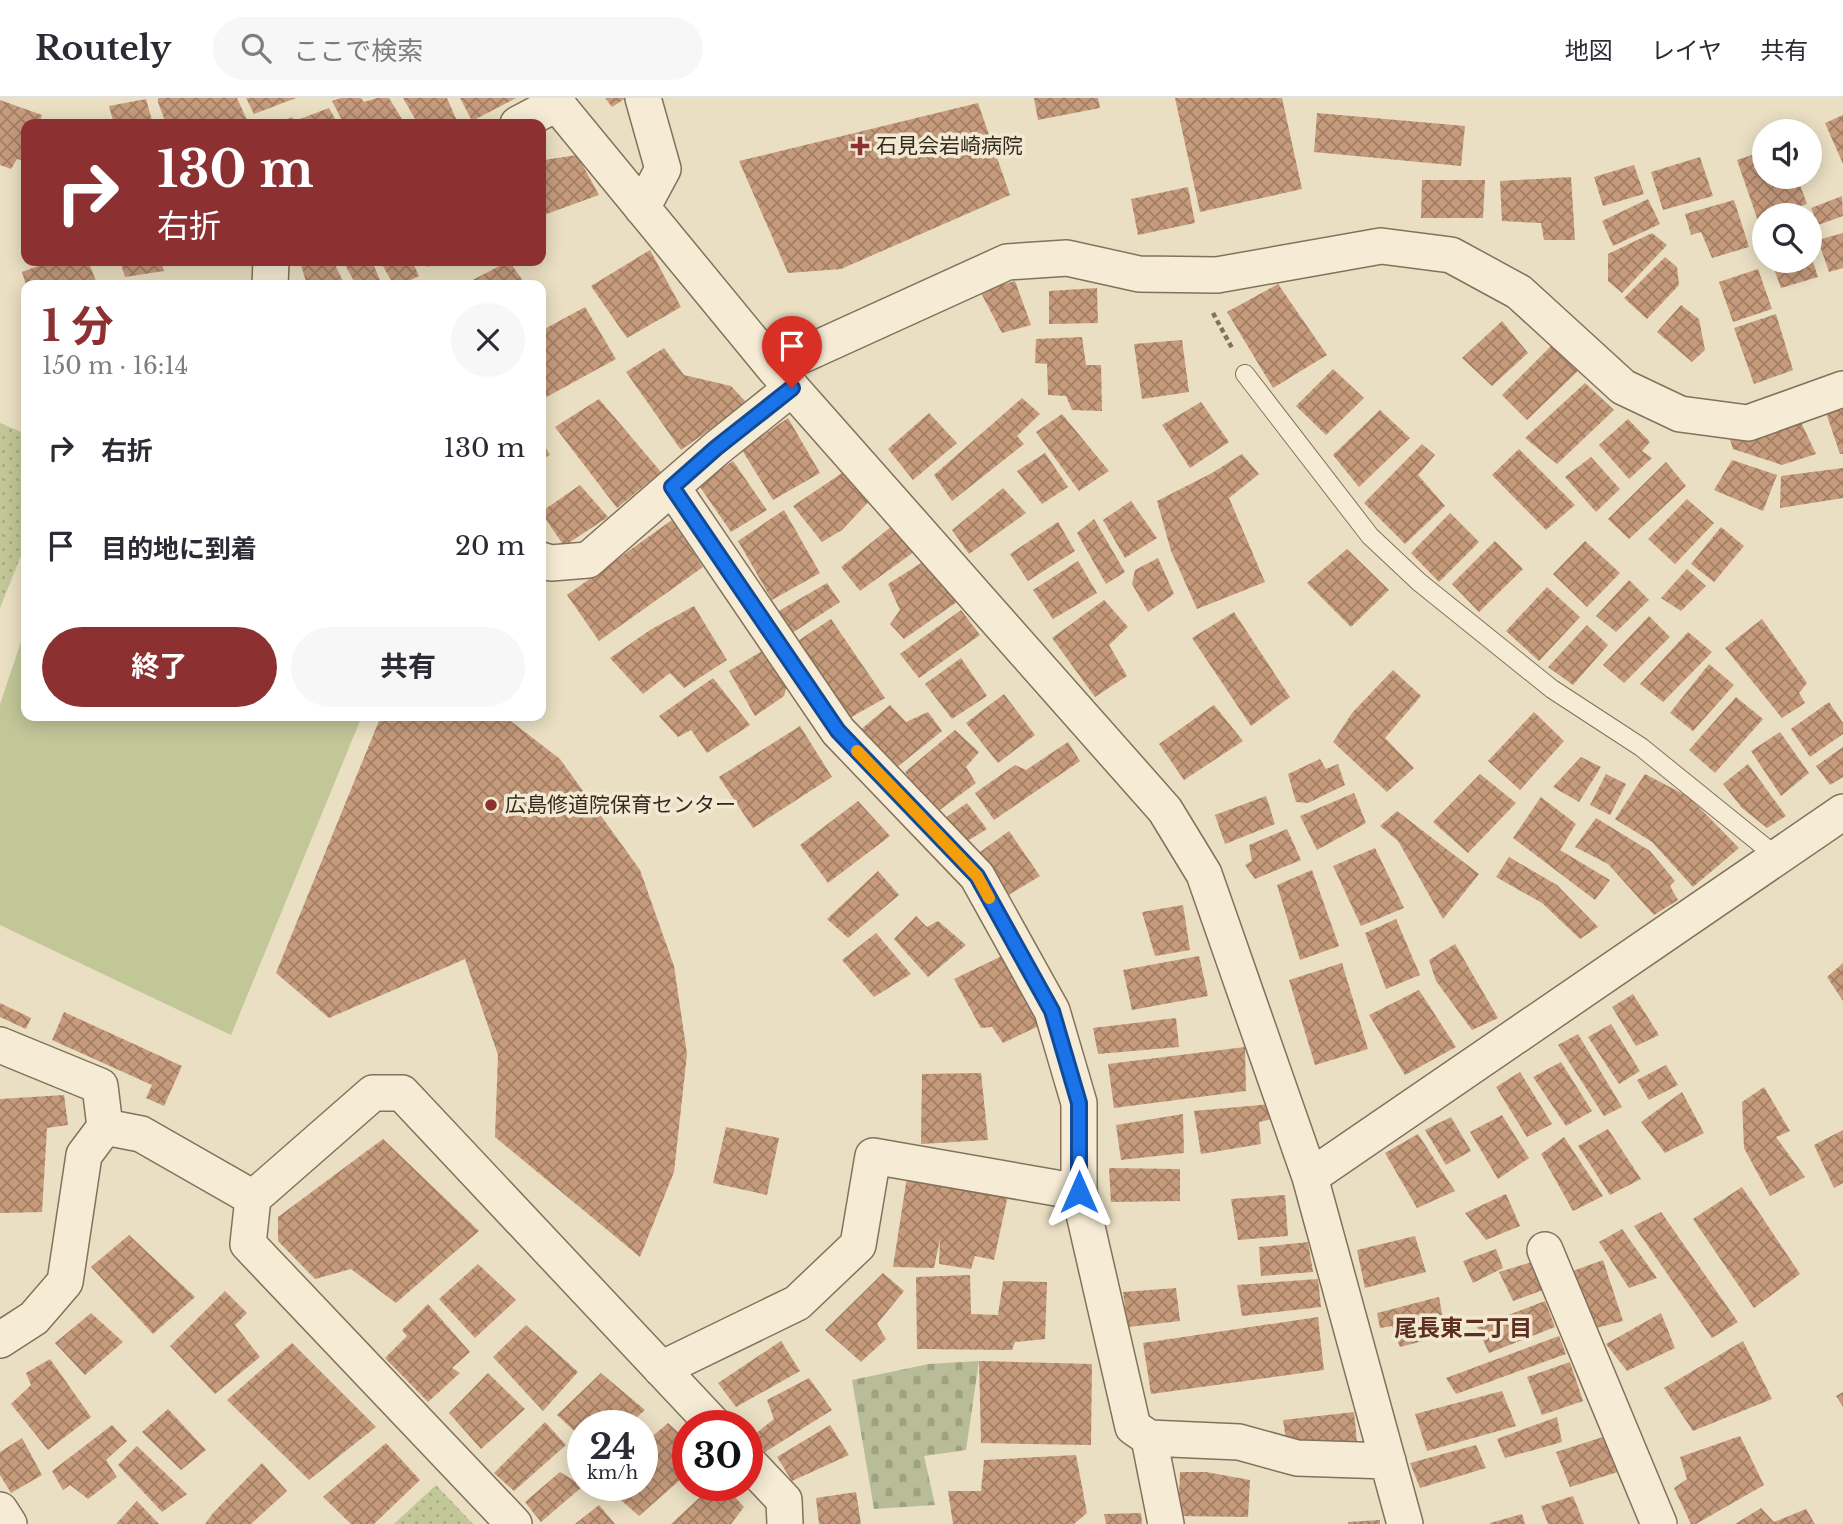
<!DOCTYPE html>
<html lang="ja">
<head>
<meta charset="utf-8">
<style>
  body { margin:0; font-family:"Libre Baskerville","Noto Sans JP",serif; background:#f7f7f7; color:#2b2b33; height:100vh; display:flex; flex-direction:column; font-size:26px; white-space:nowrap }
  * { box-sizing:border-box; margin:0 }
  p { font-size:23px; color:#7c7c81 }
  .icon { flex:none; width:38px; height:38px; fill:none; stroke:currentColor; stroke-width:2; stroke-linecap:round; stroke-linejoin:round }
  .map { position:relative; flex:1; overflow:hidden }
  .side { position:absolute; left:21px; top:182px; width:525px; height:441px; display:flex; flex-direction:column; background:#fff; border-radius:14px; box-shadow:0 4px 18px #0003 }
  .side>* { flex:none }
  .guide { position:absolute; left:21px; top:21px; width:525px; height:147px; border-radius:14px; box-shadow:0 4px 18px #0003; background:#8d3031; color:#fff; overflow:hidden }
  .controls { position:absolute; left:1752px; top:21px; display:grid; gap:14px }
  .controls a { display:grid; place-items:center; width:70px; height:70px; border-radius:50%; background:#fff; box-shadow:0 4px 18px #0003; font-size:35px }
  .speed { position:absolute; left:567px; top:1312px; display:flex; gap:14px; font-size:35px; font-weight:700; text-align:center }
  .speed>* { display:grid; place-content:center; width:91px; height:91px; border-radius:50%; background:#fff; box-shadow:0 4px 18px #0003; line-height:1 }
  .speed small { font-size:18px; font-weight:400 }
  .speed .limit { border:10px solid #d22; background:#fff; color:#111 }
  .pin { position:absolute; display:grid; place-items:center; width:60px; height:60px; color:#fff; margin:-72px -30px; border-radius:50% 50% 50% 0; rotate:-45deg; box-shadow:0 0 7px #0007 }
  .pin .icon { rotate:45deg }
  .me { position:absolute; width:77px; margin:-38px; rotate:0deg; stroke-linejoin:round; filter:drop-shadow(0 0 5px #0008) }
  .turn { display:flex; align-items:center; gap:24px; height:147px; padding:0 21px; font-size:32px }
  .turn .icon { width:91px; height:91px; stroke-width:2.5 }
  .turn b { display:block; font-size:49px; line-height:60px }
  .round { display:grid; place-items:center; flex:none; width:74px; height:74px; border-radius:37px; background:#f7f7f7 }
  .overview { display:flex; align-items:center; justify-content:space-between; height:119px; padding:0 21px }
  h1 { font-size:42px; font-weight:700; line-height:52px; color:#8d3031 }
  .cta { display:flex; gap:14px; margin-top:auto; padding:14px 21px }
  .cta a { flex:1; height:80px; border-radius:42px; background:#8d3031; color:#fff; font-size:28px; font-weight:700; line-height:80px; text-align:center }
  .cta a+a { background:#f7f7f7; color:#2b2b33 }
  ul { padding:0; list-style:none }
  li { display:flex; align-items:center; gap:21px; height:98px; padding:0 21px }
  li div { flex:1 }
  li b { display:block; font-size:26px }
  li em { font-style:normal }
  header { display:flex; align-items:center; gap:42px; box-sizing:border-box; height:98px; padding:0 35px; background:#fff; border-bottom:2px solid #e1e1e2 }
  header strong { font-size:33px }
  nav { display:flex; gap:38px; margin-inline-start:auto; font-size:24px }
  .search { width:490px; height:63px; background:#f7f7f7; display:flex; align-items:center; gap:18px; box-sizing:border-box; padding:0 24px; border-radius:38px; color:#7c7c81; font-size:26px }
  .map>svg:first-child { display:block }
  .green { fill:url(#green-dots) }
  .cemetery { fill:url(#cemetery-stones) }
  .pitch { fill:#c2c798 }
  .building { fill:url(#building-cross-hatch) }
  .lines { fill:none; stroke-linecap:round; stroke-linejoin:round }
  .service-casing { stroke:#83715c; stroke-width:20 }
  .minor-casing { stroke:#83715c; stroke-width:38 }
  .path { stroke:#83715c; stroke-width:4.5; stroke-dasharray:5 3.5; stroke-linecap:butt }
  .service { stroke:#f6ecd6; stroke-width:18 }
  .minor { stroke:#f6ecd6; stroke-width:35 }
  .route-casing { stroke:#114b97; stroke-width:18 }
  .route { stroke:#1a73e8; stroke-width:12 }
  .slow { stroke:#f59e0b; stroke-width:12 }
  .poi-dot { fill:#8d3031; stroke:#f2e9d2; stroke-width:2.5 }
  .labels { text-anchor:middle; stroke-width:7; stroke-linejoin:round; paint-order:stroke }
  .poi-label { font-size:21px; fill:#34291e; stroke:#f2e9d2; text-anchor:start }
  .neighbourhood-label { font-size:23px; font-weight:bold; fill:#5e2e21; stroke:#f2e9d2 }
</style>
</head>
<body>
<header>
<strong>Routely</strong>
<div class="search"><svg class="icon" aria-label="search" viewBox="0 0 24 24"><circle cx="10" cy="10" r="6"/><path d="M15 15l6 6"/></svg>ここで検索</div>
<nav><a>地図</a><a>レイヤ</a><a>共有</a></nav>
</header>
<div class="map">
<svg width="1843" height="1426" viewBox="0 0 1843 1426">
  <defs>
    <pattern id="green-dots" width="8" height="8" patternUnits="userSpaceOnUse" patternTransform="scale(1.75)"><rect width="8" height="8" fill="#c2c798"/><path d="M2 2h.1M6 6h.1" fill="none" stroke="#a7ab83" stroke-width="1.8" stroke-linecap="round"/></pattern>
    <pattern id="cemetery-stones" width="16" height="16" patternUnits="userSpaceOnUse" patternTransform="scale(1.75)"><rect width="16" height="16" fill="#b8bd97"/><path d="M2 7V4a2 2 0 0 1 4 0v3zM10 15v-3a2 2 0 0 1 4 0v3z" fill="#9fa282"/></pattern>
    <pattern id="building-cross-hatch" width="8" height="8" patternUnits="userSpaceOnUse" patternTransform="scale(1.75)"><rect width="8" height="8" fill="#c69b7c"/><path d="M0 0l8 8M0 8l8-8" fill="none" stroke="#a27e65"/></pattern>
  </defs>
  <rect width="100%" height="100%" fill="#eadfc3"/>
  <path class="green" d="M0,325l26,11v109l-26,65z
    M436,1387l37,39h-79z"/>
  <path class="cemetery" d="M979,1263l-13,89 -42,6 11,49 -61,4 -22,-129 77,-16z"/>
  <path class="pitch" d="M26,529v89h336l-131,319 -231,-110v-221z"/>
  <path class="building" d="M158,0h79l12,26h-83l-8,-22z
    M246,0h50l-42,16z
    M341,0h20l3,4 13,-4h12l16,26h-61l-12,-23z
    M403,0h44l10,23 -7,3h-32z
    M460,0h56l-44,23z
    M605,0h21l-14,9z
    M1034,0h64l2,10 -62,12z
    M1175,0h107l20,91 -102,23z
    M146,1l7,25h-39l-5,-18z
    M0,2l42,15 -3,9h-13v37l-9,-2 -6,10 -11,-4z
    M978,5l32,92 -169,74 -53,4 -49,-112z
    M329,10l9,16h-35l-3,-5z
    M1317,15l148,13 -4,40 -147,-14z
    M1843,17v49l-18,-41z
    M292,19l4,7h-20z
    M1764,53v26h33l10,27 -33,11h-10v4l-6,2 -21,-61z
    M541,57l3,5 33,-5 22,40 -58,21z
    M1700,59l13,39 -50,14 -12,-38z
    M1634,67l10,29 -41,12 -9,-29z
    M1571,79l4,63h-31l-3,-17 -39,-2 -2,-40z
    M1422,82h63l-2,38h-62z
    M1188,89l7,36 -57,12 -7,-36z
    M1842,98l1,20 -25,9 -7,-17z
    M1648,101l12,25 -47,22 -11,-25z
    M1734,102l15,47 -37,11 -11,-26 -10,3 -6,-21z
    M1652,135l15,12 -45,48 -14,-12v-27z
    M1843,135v35l-14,4 -11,-32z
    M650,152l31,57 -54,31 -36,-52z
    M1810,155l8,24 -37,11 -10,-27h39z
    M1665,159l12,10 2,18 -32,34 -23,-21z
    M52,163h36l8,20 -11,4h-59l-4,-13z
    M120,163h41l3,10 -39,6z
    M314,163h19l12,24h-38l-6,-20z
    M343,163h29l10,24h-26z
    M380,163h32l7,15 -19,9h-6z
    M424,163h17l-13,6z
    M509,163l17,24h-63z
    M1758,171l14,40 -39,13 -14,-40z
    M1015,183l16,44 -29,8 -22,-42z
    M1278,186l49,71 -54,33 -46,-76z
    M1097,190l1,35 -49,1v-33z
    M1681,207l18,14 6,31 -13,12 -35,-30z
    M585,209l31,52 -75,41v-69z
    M1776,216l17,56 -39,14 -20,-56z
    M1502,223l26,32 -36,33 -30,-28z
    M1082,239l4,28h15l1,46 -30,-1 -6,-14 -18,-1 -1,-31 -12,-1 1,-24z
    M1182,242l7,52 -47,7 -8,-55z
    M1553,246l27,25 -53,51 -25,-25z
    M664,250l20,27 47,11 16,17 -66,47 -55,-78z
    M1333,271l31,29 -38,37 -30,-29z
    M1585,285l29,27 -57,54 -32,-26z
    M1022,300l18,16 -23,22 7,8 -72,57 -18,-26z
    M599,301l62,73 -44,36 -62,-81z
    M1843,302v54h-3l-16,-47z
    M1201,304l28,40 -39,26 -28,-43z
    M1380,312l30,28 -51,49 -26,-32z
    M929,315l28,30 -44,37 -25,-31z
    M1062,316l47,57 -30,20 -43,-59z
    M1798,318l18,38 -34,11 -49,-16 -4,-13z
    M788,320l32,55 -47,27 -31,-50z
    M1628,321l22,23 -8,9 10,7 -23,21 -30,-34z
    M541,342l9,15 -9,5z
    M1422,346l13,11 -17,20 27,31 -40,38 -41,-41z
    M1519,351l56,56 -29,25 -54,-55z
    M1045,355l23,34 -26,17 -25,-33z
    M1242,356l17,20 -30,24 36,84 -68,27 -26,-58 -14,-50 55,-28z
    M1591,359l29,32 -24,23 -31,-35z
    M1732,362l45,15 -14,36 -49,-21z
    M733,363l34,49 -36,22 -33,-48z
    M1666,364l20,24 -57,53 -21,-20z
    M851,369l22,30 -31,33 -20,12 -29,-36z
    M1843,370v30l-63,10 1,-32z
    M580,387l28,32 -44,29 -23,-34z
    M1003,390l23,25 -57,41 -17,-24z
    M1687,401l27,24 -39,41 -27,-25z
    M1131,403l26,37 -32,20 -22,-38z
    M784,412l36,63 -48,27 -34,-59z
    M1450,415l29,29 -40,40 -28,-29z
    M1094,421l31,53 -19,12 -29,-51z
    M672,422l31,47 -104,74 -32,-46z
    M897,424l21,27 -58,42 -19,-24z
    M1058,424l17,29 -47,30 -18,-27z
    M1721,429l23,19 -30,36 -23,-18z
    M1495,443l28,28 -44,43 -27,-28z
    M1585,443l35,32 -33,34 -34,-33z
    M1347,451l42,41 -38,37 -44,-44z
    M929,460l35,39 -60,42 -14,-15 10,-14 -12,-26z
    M1158,460l16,36 -26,18 -16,-28 3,-14z
    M1078,463l19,32 -44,26 -20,-29z
    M1687,471l19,17 -25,25 -20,-13z
    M1629,482l20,20 -33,32 -20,-16z
    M827,485l13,19 -51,33 -12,-23z
    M1547,489l33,30 -41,44 -33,-30z
    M1104,502l24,27 -19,18 18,31 -32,21 -43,-59z
    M694,508l33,54 -43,28 -14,-15 -27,21 -33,-36 40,-28z
    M961,512l19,25 -61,43 -19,-24z
    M1234,514l56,85 -39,29 -59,-88z
    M1649,518l21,21 -46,46 -21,-18z
    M831,521l54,79 -37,21 -55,-75z
    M1762,521l45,64 -8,10 6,10 -23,15 -57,-70z
    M1587,527l21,20 -35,40 -25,-18z
    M1688,534l24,20 -49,50 -23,-18z
    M767,550l21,34 -4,14 -29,20 -26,-45z
    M961,560l26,38 -35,23 -27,-35z
    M1709,566l25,21 -41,46 -23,-18z
    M1393,572l28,26 -36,42 29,30 -27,24 -54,-50 19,-29z
    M713,580l37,47 -43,28 -16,-23 -13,7 -19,-21z
    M1004,596l31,41 -37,28 -32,-40z
    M1736,599l27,22 -48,54 -26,-23z
    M1829,604l14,21v11l-33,23 -19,-28z
    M890,607l16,17 22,-10 14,19 -51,41 -32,-41z
    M1214,607l29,36 -59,39 -25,-36z
    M1534,614l30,29 -44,49 -32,-29z
    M381,618h123l56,43 80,111 34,96 13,88 -13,118 -34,85 -145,-120 3,-82 -33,-96 -136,59 -53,-45z
    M800,628l32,51 -79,51 -34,-51z
    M955,632l24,22 -13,15 10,16 -43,32 -28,-43z
    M1780,634l29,41 -28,23 -30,-45z
    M1068,644l12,19 -86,59 -19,-27 40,-28 11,5z
    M1843,649v30l-13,8 -14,-19z
    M1581,659l20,10 -22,35 -26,-15z
    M1320,661l6,10 12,-5 7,21 -37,18 -12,-1 -8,-28z
    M1748,666l38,52 -19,12 -25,-20 -19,-24z
    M1480,676l36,29 -48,50 -35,-31z
    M1606,676l20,10 -16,31 -20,-10z
    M1645,676l44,23 50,51 -46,39 -41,-45 -37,-23z
    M1354,695l12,30 -49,27 -17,-34z
    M1266,698l9,28 -50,20 -10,-29z
    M1541,699l35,27 -16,26 50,30 -15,20 -82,-62z
    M858,703l32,35 -62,47 -28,-38z
    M967,705l20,26 -26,16 -23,-22z
    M1397,713l82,63 -36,45 -45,-78 -18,-15z
    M1596,720l54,33 25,30 -5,5 8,14 -24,15 -46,-51 -33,-17z
    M1287,731l14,31 -46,19 -10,-14 7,-4 -3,-16z
    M1009,733l31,45 -35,21 -25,-45z
    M1375,750l29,60 -43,18 -28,-60z
    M1509,759l48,28 41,42 -18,12 -38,-36 -46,-26z
    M1312,772l27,76 -39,14 -23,-75z
    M878,773l21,24 -51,43 -21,-19z
    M1183,807l7,45 -35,6 -13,-44z
    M916,818l11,11 11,-6 28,24 -38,32 -34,-38z
    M1396,821l24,56 -34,14 -21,-56z
    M876,835l35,41 -37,23 -32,-37z
    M1455,846l43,74 -26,12 -36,-49 -7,-21z
    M1006,856l37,70 -40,19 -11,-16 -11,1 -27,-49z
    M1199,858l9,40 -76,14 -9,-40z
    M1342,865l26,86 -53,16 -26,-85z
    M1843,865v38l-16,-24z
    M1419,892l37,57 -51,28 -36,-60z
    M1633,896l26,41 -23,11 -24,-39z
    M0,905l31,15 -5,11 -26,-12z
    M64,914l118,54 -18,40 -18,-8 6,-13 -100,-45z
    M1176,920l3,29 -81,7 -5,-26z
    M1611,926l29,47 -21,13 -31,-47z
    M1578,936l44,73 -18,9 -46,-71z
    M1245,949l1,44 -132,17 -6,-44z
    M1561,964l31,49 -26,15 -33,-49z
    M1666,967l12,20 -29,15 -12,-20z
    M1520,974l32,52 -25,13 -31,-50z
    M981,975l7,67 -67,4 1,-70z
    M1764,989l26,44 -14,6 29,40 -35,19 -26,-48 -2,-46z
    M1682,994l22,41 -39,20 -24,-31z
    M64,997l4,30 -21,3 -5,84 -42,1v-114z
    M1271,1006l1,15 -13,3 2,22 -60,10 -7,-43z
    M1183,1016l1,39 -63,7 -5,-35z
    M1502,1017l27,43 -31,21 -28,-47z
    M1451,1019l20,34 -25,14 -21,-35z
    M726,1029l53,11 -12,57 -54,-12z
    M1608,1031l33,50 -31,16 -32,-49z
    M1843,1032v53l-9,5 -20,-43z
    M1418,1036l37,57 -38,17 -32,-55z
    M1564,1039l39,59 -30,15 -32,-57z
    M383,1041l96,92 -83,72 -45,-34 -36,10 -37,-38v-24z
    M1109,1070l71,1v32l-69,1z
    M907,1079l102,13 -15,70 -19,-4 -4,13 -32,-5 1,-25 -6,29 -41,-1z
    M1742,1089l58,87 -46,34 -61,-89z
    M1506,1096l14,32 -34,14 -21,-27z
    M1285,1097l3,41 -50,4 -7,-41z
    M1661,1114l77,110 -26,16 -78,-112z
    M1622,1131l35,49 -28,10 -30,-46z
    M129,1137l66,62 -42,37 -62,-67z
    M1415,1138l11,36 -61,16 -8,-38z
    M1308,1144l5,30 -52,4 -2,-29z
    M1496,1151l7,19 -30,15 -10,-22z
    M1603,1162l20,61 -27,7 -23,-57z
    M1532,1164l11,28 -30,11 -14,-29z
    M478,1166l38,36 -41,38 -36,-39z
    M883,1175l21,18 -27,33 9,15 -25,23 -36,-32z
    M970,1177l1,39 27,1 5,-34 44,1 -2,57 -30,3 -3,8 -95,-1 -1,-72z
    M1318,1181l3,28 -79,9 -5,-31z
    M1176,1190l4,33 -52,6 -5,-35z
    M225,1193l22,22 -12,12 25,32 -45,37 -45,-48z
    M1439,1199l7,38 -46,12 -8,-21 -12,2 -3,-15z
    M1545,1203l10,26 -66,26 -12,-26z
    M428,1206l42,48 -18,16 8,5 -32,29 -43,-44 22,-22 -5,-6z
    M91,1215l32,29 -38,33 -30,-32z
    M1661,1215l14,35 -48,23 -21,-27z
    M1318,1219l6,53 -173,24 -8,-51z
    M526,1227l52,47 -35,39 -50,-54z
    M1559,1238l7,18 -110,40 -10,-16z
    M781,1243l19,30 -64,36 -18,-24z
    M1743,1243l29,58 -79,32 -29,-43z
    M292,1245l84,84 -67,53 -82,-80z
    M50,1261l41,58 -43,33 -37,-46 20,-19 -5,-12z
    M979,1263l113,3 -1,81 -110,-2z
    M1570,1264l13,39 -41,14 -15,-38z
    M488,1275l37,36 -44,40 -32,-36z
    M601,1275l44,37 -18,16h-44v13l-26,-24z
    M809,1280l23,32 -67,42 -11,-17 20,-16 -7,-19z
    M1502,1293l14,35 -89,25 -12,-37z
    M1843,1294v15l-7,-11z
    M168,1311l38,41 -25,20 -39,-38z
    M1354,1314l3,30 -70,4 -4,-26z
    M1557,1319l5,25 -57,16 -8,-19z
    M545,1324l21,23 -52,46 -20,-18z
    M668,1325l20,18v32l-49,43 -34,-30h37v-41z
    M112,1327l15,16 -21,19 11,17 -29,22 -18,-14 -7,5 -11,-19z
    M830,1327l19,30 -57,26 -15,-24z
    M1606,1338l15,35 -51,16 -14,-35z
    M1740,1338l24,49 -68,39h-5l-17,-36 13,-9 -7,-22z
    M22,1340l20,37 -31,18 -11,-18v-23z
    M386,1345l34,37 -46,44h-23l-28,-27z
    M1476,1347l10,23 -66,20 -10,-25z
    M137,1348l50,48 -25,18 -44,-47z
    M1076,1357l11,58 -13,11h-121l-5,-33h33l3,-31z
    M262,1365l25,28 -36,33h-46l8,-11z
    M560,1374l23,14 -42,36 -16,-20z
    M1180,1374h26l44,8 -2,37 -70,-1z
    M712,1388h13l19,21 -13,17h-60z
    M856,1394l5,32h-42l-3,-26z
    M1573,1398l11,28h-36l-7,-18z
    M137,1403l22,23h-43z
    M599,1407l16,19h-40z
    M1761,1410l13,14 32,-13 9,15h-80z
    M1141,1415l1,11h-36l-2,-10z
    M1522,1416l3,10h-35v-1z
    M1380,1422v4h-32v-2z"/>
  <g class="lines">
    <g class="service-casing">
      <path id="service" d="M1245,276l125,162 49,46 133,107 89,58 136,110"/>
    </g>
    <g class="minor-casing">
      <path id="minor" d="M552,0l222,270 391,442 39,64 106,303 95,347
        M518,26l38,-20
        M642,110l21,-39 -20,-71
        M270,187l1,-24
        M774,270l233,-106 60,-4 72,16 78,1 164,-29 70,9 68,37 104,95 57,27 68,9 95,-34
        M672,389l166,244 139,145 75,135 27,92v89l54,235 16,11 17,86
        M541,462l10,3 37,-3 129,-112 75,-60
        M0,947l100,41 5,41
        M1310,1079l533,-365
        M1545,1152l114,274
        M0,1242l34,-22 31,-36 19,-127 21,-28 36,7 112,64
        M661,1271l136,-66 61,-58 15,-89 206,36
        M1149,1340l90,4 58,16 91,3
        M747,1363l37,39 1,24
        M0,1412l9,14
        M514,1426l-266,-280 5,-46 120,-105h29l313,333"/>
    </g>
    <path class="path" d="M1213,215l19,35"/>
    <use href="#service" class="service"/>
    <use href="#minor" class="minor"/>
  </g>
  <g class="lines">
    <g class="route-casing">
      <path id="route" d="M792,290l-76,60 -44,39 166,244 139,145 75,135 27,92v89"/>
    </g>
    <use href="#route" class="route"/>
    <path class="slow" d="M857,653l120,125 12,22"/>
  </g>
  <g class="poi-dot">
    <path d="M856.5 37.5h7v7h7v7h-7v7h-7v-7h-7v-7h7z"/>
    <circle cx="491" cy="707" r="7"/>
  </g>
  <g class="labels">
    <g class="poi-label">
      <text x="876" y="55">石見会岩崎病院</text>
      <text x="505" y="714">広島修道院保育センター</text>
    </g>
    <g class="neighbourhood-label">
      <text x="1463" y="1238">尾長東二丁目</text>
    </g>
  </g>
</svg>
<div class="controls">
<a><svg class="icon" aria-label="sound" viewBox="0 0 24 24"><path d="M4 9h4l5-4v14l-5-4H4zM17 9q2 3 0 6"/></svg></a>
<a><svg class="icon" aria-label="search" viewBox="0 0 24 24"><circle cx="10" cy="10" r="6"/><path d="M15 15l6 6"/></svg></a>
</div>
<div class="speed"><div>24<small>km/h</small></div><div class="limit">30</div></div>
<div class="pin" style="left:792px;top:290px;background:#d93025"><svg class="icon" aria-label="arrive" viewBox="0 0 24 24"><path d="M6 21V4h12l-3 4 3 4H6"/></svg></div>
<svg class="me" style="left:1079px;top:1094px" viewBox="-20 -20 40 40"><path d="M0-17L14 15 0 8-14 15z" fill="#1a73e8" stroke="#fff" stroke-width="4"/></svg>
<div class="guide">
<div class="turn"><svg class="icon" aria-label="right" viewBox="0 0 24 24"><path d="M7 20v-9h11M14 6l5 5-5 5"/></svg><div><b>130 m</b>右折</div></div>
</div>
<section class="side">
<div class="overview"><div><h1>1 分</h1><p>150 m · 16:14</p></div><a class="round"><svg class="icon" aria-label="close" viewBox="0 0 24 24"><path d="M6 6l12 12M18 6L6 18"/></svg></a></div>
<ul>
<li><svg class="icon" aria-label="right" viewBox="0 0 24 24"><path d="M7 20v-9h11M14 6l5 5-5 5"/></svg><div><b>右折</b></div><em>130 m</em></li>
<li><svg class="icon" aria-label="arrive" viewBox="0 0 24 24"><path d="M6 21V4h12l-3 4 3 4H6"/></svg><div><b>目的地に到着</b></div><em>20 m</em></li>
</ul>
<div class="cta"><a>終了</a><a>共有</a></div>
</section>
</div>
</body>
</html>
